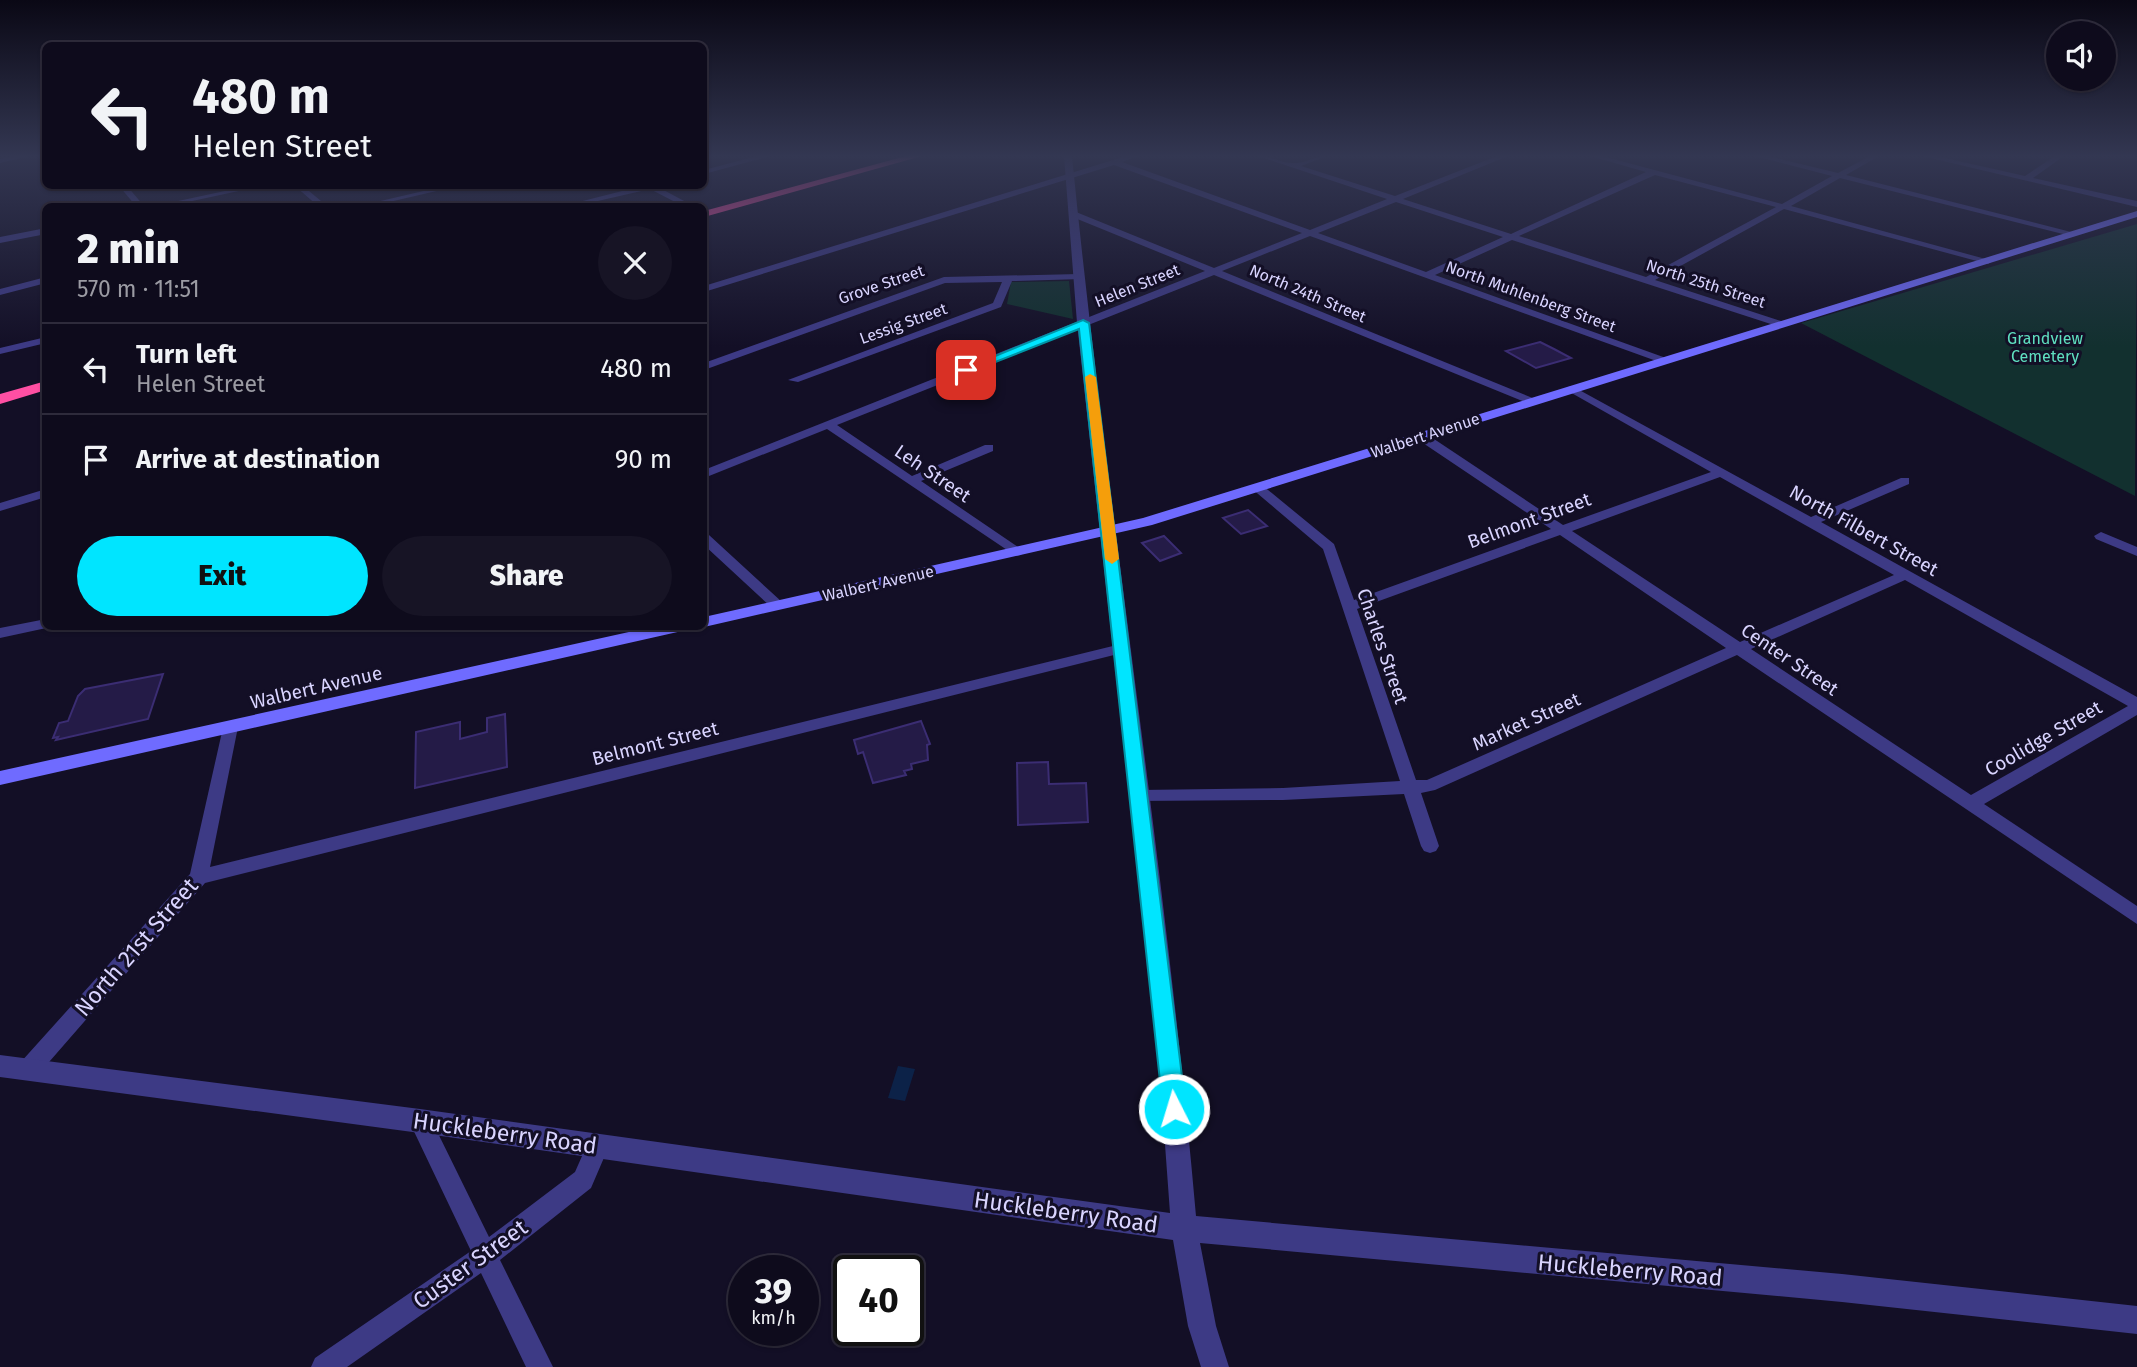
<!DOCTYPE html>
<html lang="en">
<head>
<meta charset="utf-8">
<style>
  body { margin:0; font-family:"Fira Sans",sans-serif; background:#171425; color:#f1f3f6; height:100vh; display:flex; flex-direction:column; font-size:26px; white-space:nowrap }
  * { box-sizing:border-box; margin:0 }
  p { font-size:23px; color:#9b9ba3 }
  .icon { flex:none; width:38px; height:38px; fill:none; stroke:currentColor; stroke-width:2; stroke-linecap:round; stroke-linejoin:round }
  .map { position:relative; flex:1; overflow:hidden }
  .side { position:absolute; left:42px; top:203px; width:665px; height:427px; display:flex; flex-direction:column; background:#0e0b1c; border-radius:10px; box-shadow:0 2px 5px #0004,0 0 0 2px #2e2b3b }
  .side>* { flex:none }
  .guide { position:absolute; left:42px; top:42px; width:665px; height:147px; border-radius:10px; box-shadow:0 2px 5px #0004,0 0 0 2px #2e2b3b; background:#0e0b1c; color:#f1f3f6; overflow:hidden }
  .buttons { position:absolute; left:2046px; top:21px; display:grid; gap:14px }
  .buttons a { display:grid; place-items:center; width:70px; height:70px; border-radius:50%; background:#0e0b1c; box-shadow:0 2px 5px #0004,0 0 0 2px #2e2b3b; font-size:35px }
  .speed { position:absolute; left:728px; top:1255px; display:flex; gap:14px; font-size:35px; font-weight:700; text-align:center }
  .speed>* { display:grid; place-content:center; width:91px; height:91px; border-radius:50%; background:#0e0b1c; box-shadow:0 2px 5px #0004,0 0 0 2px #2e2b3b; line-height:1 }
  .speed small { font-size:18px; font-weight:400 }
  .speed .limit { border:4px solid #111; border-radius:10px; background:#fff; color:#111 }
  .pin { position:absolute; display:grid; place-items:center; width:60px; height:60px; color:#fff; margin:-30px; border-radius:14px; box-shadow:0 4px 10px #0006 }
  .me { position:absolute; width:77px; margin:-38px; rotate:355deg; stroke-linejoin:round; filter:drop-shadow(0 0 5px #0008) }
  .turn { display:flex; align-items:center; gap:24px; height:147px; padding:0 35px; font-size:32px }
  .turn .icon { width:91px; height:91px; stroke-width:2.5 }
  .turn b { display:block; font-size:49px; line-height:60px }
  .round { display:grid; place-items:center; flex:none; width:74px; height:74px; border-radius:37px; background:#171425 }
  .overview { display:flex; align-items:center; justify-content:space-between; height:119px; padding:0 35px }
  h1 { font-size:42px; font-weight:800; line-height:52px }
  .action { display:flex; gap:14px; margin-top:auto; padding:14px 35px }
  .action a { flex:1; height:80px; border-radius:42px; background:#00e5ff; color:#111; font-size:28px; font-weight:800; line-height:80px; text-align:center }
  .action a+a { background:#171425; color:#f1f3f6 }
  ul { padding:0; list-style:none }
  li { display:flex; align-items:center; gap:21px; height:91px; padding:0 35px; border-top:2px solid #2e2b3b }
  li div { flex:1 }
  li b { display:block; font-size:26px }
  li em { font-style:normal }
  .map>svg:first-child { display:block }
  .green { fill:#12302f }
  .water { fill:#0c2248 }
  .building { fill:#241b47; stroke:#3b2d73; stroke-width:2 }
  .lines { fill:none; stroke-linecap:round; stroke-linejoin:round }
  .minor { fill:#3d3a85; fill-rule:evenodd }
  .tertiary { fill:#3d3a85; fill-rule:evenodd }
  .secondary { fill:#6f6bff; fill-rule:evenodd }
  .motorway { fill:#ff4fa3; fill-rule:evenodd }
  .route { fill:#00e5ff; stroke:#0095a6; stroke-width:2 }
  .slow { fill:#f59e0b }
  .labels { text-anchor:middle; stroke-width:6; stroke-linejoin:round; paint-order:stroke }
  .far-street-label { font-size:16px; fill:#d9d4ff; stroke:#130f26 }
  .far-park-label { font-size:16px; fill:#5fe0c0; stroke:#130f26 }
  .street-label { font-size:19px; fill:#d9d4ff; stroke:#130f26 }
  .near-street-label { font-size:23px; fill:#d9d4ff; stroke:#130f26 }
</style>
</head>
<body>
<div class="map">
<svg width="2137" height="1367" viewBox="0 0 2137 1367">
  <rect width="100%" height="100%" fill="#130f26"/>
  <path class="green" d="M2137,224l-2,272 -334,-173z
    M1069,281l4,38 -66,-15 4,-22z"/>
  <path class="water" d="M898,1066l17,3 -10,32 -17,-3z"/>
  <path class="building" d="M1540,342l14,7 17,9 -35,10 -30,-17z
    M1248,510l19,16 -26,8 -18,-16z
    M1164,536l17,17 -21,8 -18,-18z
    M163,674l-15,45 -92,21 2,-3 -5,1 6,-15 9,-2 10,-25 7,-7z
    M505,714l2,53 -92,21 1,-56 44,-10v17l27,-7v-14z
    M921,721l9,23 -3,1 1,15 -17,4 1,5 -8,2 2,4 -33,8 -10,-31 -5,2 -4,-14z
    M1048,762l1,22 37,-1 2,39 -70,3 -1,-62z"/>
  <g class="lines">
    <path class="minor" d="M15,156h15l-30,7v-4z
      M757,156h13l-66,18v-4z
      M1126,156h12l-16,6 188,68 77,-31 -129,-43c13,0 23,7 35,7 11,1 22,-7 34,-7l-26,10 94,30 102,-40h11l-105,43 108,35 135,-62 -56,-16h12l180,48 50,-28 -77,-20h13l70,17 32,-17h9l-33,19 229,58 -4,3 -231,-58 -49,28 202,55 -5,3 -204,-55 -129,71 129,42 1,2 -5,3 -268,-87 -77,35 231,83v4l-4,1 -352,-127 -88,35 313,128v4h-8l-313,-128 -377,150 75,51 73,-31h8v6l-72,30 100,68 2,3 -2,3 -5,1 -189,-127 -123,49v-8l501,-199 -135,-55v-4h6l138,56 88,-35 -188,-68 -410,127v-6zM1655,175l121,32 -130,70 -127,-41zM1396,202l107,35 -77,35 -108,-39z
      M1922,156h14l89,20 30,-20h9l-31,22 104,23v6z
      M119,186h8l17,20h-8z
      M248,186h14l-93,20h-14z
      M295,186h8l24,20h-9z
      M445,186h13l-86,20h-13z
      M642,186h14l30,16 -7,2 -29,-15 -74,17h-13z
      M46,228v6l-46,9v-6z
      M1079,274l5,3 -2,2 -70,2 -11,26 -203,75 -10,-2 205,-77 9,-21 -57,1 -241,87v-7l240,-86z
      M46,277v6l-46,12v-6z
      M46,337v6l-46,11v-6z
      M1572,386l239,131 90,-39h8v6l-88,38 316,175v18l-153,89 153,102v18l-400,-269 -302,135 -14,3 18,53 -3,5 -6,2 -6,-2 -3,-5 -17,-52 -121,6 -150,1 -3,-5 3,-5 6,-1 144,-2 117,-7 -77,-232 -72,-61 1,-3h10l72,59 20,56 197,-71 -134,-90v-6h8l138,92 148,-53 -143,-81v-4zM1720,477l174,98 -154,67 -168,-111zM1560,535l166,113 -299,132h-11l-59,-171zM1905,580l223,126 -157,89 -220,-146z
      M46,489v8l-46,14v-8z
      M2101,532l36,15v9l-41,-17 -2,-3z
      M704,534l5,1 73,67 2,3 -2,3h-10l-68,-63z
      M46,619v7l5,1 -51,11v-10z
      M1121,644l8,5 -3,3 -921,231 -169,194 -8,3 -8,-3 -3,-7 3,-7 170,-189 34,-151 6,-2 8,6 -28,140z
      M420,1110l8,3 61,124 86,-65 15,-34 8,-3 8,3 3,8 -18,42 -91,72 53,107h-27l-45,-94 -134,94h-36l4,-9 156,-107 -62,-130 3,-8z"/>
    <path class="tertiary" d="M1064,156h8c35,354 93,705 124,1060l646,58 295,32v28l-295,-32 -642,-59 16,83 13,41h-28l-13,-41 -15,-86 -753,-107 -420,-56v-22l420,54 750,104 -10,-137 -83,-753z"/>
    <path class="secondary" d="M2137,211v6l-985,308 -448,102 -3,-1 3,-9 439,-99z
      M656,626h34l-8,5 -682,154v-14z"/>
    <path class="motorway" d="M906,156h16l-218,61v-6z
      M46,381v9l-46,14v-10z"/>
  </g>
  <linearGradient id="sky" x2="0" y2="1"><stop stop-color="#0a0815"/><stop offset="0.45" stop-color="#333752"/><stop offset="1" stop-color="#333752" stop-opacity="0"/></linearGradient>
  <rect width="2137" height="347" fill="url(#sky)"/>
  <path class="route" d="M1083,320l6,3 97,786 -4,7 -8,3 -8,-3 -3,-7 -84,-780 -109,43 -9,-2z"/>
  <path class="slow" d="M1090,374l6,3 23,182 -7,5 -7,-5 -20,-182z"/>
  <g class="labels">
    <g class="far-street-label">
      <text transform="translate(1706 283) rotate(18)" y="6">North 25th Street</text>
      <text transform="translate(881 284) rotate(-19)" y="6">Grove Street</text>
      <text transform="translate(1137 285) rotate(-22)" y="6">Helen Street</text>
      <text transform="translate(1308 293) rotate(23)" y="6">North 24th Street</text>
      <text transform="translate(1531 296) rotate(20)" y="6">North Muhlenberg Street</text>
      <text transform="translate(903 323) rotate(-20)" y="6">Lessig Street</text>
      <text transform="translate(1425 435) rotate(-18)" y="6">Walbert Avenue</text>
      <text transform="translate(878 583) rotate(-13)" y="6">Walbert Avenue</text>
    </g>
    <g class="far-park-label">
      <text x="2045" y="344">Grandview<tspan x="2045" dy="18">Cemetery</tspan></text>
    </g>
    <g class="street-label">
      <text transform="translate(933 473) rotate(34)" y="7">Leh Street</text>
      <text transform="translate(1529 520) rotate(-20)" y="7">Belmont Street</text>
      <text transform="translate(1864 530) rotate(29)" y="7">North Filbert Street</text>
      <text transform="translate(1383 646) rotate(71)" y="7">Charles Street</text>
      <text transform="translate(1790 659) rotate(34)" y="7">Center Street</text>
      <text transform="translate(316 687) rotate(-13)" y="7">Walbert Avenue</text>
      <text transform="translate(1526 721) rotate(-24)" y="7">Market Street</text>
      <text transform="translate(2043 738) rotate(-30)" y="7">Coolidge Street</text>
      <text transform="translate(655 743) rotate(-14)" y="7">Belmont Street</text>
    </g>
    <g class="near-street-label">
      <text transform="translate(136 947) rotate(-49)" y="8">North 21st Street</text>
      <text transform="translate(505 1133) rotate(8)" y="8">Huckleberry Road</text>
      <text transform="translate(1066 1212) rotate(8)" y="8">Huckleberry Road</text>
      <text transform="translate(470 1264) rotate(-36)" y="8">Custer Street</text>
      <text transform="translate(1630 1270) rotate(5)" y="8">Huckleberry Road</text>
    </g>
  </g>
</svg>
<div class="buttons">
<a><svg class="icon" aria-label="sound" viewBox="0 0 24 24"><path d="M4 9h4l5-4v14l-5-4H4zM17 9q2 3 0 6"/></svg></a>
</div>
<div class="speed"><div>39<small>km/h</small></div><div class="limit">40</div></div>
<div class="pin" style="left:966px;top:370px;background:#d93025"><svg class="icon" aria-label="arrive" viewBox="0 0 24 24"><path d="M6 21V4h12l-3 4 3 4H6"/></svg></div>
<svg class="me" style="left:1174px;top:1109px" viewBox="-20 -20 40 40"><circle r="17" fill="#00e5ff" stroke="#fff" stroke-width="3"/><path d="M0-11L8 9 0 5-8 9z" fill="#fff"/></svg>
<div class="guide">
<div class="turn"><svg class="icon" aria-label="left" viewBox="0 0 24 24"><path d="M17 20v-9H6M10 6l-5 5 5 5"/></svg><div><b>480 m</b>Helen Street</div></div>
</div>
<section class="side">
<div class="overview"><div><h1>2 min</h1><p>570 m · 11:51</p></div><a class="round"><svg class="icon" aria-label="close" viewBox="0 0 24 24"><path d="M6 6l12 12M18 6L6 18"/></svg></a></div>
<ul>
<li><svg class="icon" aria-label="left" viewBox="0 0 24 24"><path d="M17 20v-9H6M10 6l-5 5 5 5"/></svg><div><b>Turn left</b><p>Helen Street</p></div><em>480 m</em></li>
<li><svg class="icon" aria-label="arrive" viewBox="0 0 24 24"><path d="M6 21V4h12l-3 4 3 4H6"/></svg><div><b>Arrive at destination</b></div><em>90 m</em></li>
</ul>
<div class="action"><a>Exit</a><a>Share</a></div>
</section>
</div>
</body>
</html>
